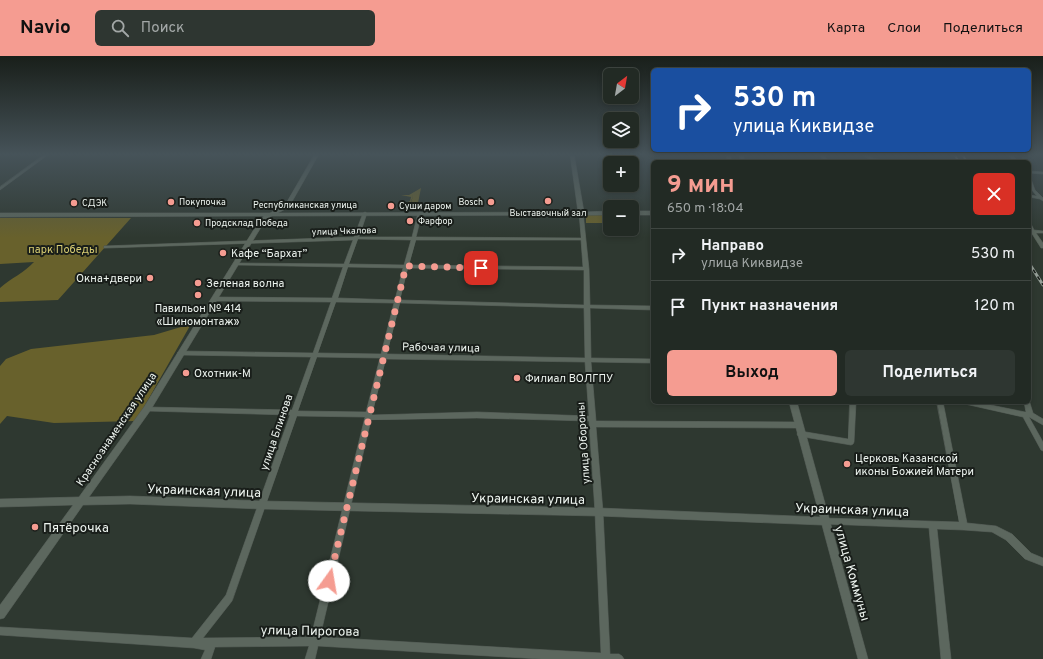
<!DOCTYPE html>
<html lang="ru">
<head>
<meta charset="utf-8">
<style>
  body { margin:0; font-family:Overpass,sans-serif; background:#2e3631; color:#f1f3f6; height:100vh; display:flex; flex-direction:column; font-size:15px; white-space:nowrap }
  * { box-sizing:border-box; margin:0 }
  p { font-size:13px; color:#a2a7a6 }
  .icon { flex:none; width:22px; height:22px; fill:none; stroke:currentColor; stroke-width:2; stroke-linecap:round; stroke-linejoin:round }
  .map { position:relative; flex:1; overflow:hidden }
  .side { position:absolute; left:651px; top:104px; width:380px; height:244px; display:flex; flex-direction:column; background:#222a24; border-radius:6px; box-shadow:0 2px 6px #0003,0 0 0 1px #3f4641 }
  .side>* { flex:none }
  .banner { position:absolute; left:651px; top:12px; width:380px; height:84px; border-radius:6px; box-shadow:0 2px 6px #0003,0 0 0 1px #3f4641; background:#1a4fa0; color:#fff; overflow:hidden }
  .needle { width:26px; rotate:31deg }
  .tools { position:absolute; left:603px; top:12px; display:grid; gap:8px }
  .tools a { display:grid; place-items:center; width:36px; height:36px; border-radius:6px; background:#222a24; box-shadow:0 2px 6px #0003,0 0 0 1px #3f4641; font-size:20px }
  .pin { position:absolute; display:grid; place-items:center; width:34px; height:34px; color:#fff; margin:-17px; border-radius:8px; box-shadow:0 2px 6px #0006 }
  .me { position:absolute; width:44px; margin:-22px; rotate:13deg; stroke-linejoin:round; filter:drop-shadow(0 0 3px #0008) }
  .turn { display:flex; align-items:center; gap:14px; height:84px; padding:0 16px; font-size:18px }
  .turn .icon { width:52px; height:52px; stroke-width:2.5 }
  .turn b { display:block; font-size:28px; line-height:34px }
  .round { display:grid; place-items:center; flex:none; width:42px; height:42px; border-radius:6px; background:#2e3631 }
  .headline { display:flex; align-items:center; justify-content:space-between; height:68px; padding:0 16px }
  h1 { font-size:24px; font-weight:700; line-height:30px; color:#f59c91 }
  .cta { display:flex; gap:8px; margin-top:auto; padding:8px 16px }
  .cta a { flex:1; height:46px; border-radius:6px; background:#f59c91; color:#111; font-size:16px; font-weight:700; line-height:46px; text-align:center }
  .cta a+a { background:#2e3631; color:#f1f3f6 }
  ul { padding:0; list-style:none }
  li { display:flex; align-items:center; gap:12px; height:52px; padding:0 16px; border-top:1px solid #3f4641 }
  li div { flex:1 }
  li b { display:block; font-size:15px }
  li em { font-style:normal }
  header { display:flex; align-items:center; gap:24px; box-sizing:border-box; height:56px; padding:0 20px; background:#f59c91; color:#111 }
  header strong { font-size:19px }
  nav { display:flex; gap:22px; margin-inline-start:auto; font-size:14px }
  .search { width:280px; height:36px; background:#2e3631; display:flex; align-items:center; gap:10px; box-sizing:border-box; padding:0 14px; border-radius:6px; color:#a2a7a6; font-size:15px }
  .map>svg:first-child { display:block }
  .green { fill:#68612c }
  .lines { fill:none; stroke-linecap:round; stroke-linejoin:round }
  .minor-casing { stroke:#4e5650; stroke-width:1 }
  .tertiary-casing { stroke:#4e5650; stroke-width:1 }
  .minor { fill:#5c675e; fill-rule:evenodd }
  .tertiary { fill:#5c675e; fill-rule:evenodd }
  .rail-far1-casing { stroke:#969f98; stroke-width:2 }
  .rail-casing { stroke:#969f98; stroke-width:3 }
  .rail-far1 { stroke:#191e1a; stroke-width:1; stroke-dasharray:3; stroke-linecap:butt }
  .rail { stroke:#191e1a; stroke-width:1.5; stroke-dasharray:4; stroke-linecap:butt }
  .route { stroke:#f59c91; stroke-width:7; stroke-dasharray:0 12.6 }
  .poi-dot { fill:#f59c91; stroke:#191e1a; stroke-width:1.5 }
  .labels { text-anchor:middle; stroke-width:4; stroke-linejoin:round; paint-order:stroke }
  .far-poi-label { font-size:9px; fill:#edf4ef; stroke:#191e1a; text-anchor:start }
  .far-street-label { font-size:9px; fill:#edf4ef; stroke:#191e1a }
  .park-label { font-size:11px; fill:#d6cb72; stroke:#191e1a }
  .poi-label { font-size:11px; fill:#edf4ef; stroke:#191e1a; text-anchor:start }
  .street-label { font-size:11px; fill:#edf4ef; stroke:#191e1a }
  .near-street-label { font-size:13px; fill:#edf4ef; stroke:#191e1a }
  .near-poi-label { font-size:13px; fill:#edf4ef; stroke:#191e1a; text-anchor:start }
</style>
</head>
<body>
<header>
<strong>Navio</strong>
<div class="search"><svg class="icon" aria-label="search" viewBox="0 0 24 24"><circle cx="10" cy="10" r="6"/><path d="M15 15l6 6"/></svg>Поиск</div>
<nav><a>Карта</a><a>Слои</a><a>Поделиться</a></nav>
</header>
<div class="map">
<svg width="1043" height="603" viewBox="0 0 1043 603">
  <rect width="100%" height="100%" fill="#2e3830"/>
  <path class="green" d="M421,132l-4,20h-7l3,-13 -4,14h-4l1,-6 4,-2 1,-4 -10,-2h8z
    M586,159h24v8h-24z
    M0,162h131l-73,82 -58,2v-14c11,-10 24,-15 34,-26l-34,2z
    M191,268l-55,97 -82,2 -47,-7 -7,8v-58l6,-7 25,-10 123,-14z"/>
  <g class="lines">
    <g class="minor-casing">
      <path id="minor" d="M374,98h166l-2,1h-162z
        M820,98h4l4,8h-4z
        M861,98h4l8,4 17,4c-11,0 -20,-1 -29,-8z
        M1008,98h4l6,8h-4z
        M1029,115l14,1v2l-14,-1z
        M1029,122l2,1 4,11 8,8v3l-3,-2 -11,-2v-2l8,1c-6,-6 -8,-10 -8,-18z
        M579,155h2l2,1 6,57 1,36 63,1v4l-63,-2 1,50 62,1v4l-62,-1 5,59 202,1 2,1 1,2 -1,2 -2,1 -202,-1 7,85 7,142h9l3,2 2,3h-83l-223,-13 -3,13h-10l4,-13 -94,1 -4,12h-10l4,-9 -11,-2 -194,-13v-8l192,11 34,-43 64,-180 -143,-4h-2l-1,-2 1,-2h2l145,3 19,-53 -131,-2 -3,-2 3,-2 133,2 18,-51 -117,-1 -3,-2 3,-2 118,1 11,-31 -107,-2 -2,-1 2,-1 108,1 9,-24 -247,8h-2v-2l250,-9 9,-24 2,-1 2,1 -8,24h53l6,-24 2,-1 2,1 -6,24 165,1zM358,183l53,1 -7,25 -55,-1zM416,184h165l2,27 -174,-2zM348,211l55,1 -8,32 -57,-2zM408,212l176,2v35l-184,-5zM336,246l58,1 -13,51 -63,-1zM400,247l184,5 1,50 -198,-4zM317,301l63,1 -14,54 -68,-1zM386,303l199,3 4,54 -112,-4 -105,3zM297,360l68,1 -54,220 -108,1 29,-37zM477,362l112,3 6,91 6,141 -281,-16 51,-217z
        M1029,168h2l3,6 9,1v2h-7l7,10v5h-2l-12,-19z
        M1029,344l4,13 10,6v6l-14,-8 14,25v9l-2,-1 -18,-33 -58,-13h-2l-1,-2h14l49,10h1l-2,-10h5z
        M850,346h6l-2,40 -1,2 -2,1 -53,-9 -1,-2 1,-2 2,-1 48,8z
        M937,346h6l24,121 29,3 16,8 19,19 12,5v8l-18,-7 -19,-19 -14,-8 -28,-2 -27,-1 14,130h-10l-12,-131 -105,-4 -3,-1 -1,-2 1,-2 3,-1 135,4z"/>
    </g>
    <g class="tertiary-casing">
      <path id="tertiary" d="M45,98h4l-49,36v-3z
        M315,98h4l-30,53 -11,6 300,-1 -8,-58h4l10,58 26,-1v4l-338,1 -6,3 -116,192 -61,86 41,-1 132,5 337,7 221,9 -31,-115h8l71,257h-10l-36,-134 -223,-9 -337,-7 -132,-5 -47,1 -79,113 -4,1v-14l73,-100 -73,2v-8l79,-2 65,-90 117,-189 3,-2 -264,1v-4h270l15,-8z
        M726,98h4l2,8h-4z
        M739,98h4l2,8h-4z
        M632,155h21v4h-21z"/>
    </g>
    <use href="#minor" class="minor"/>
    <use href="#tertiary" class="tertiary"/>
    <g class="rail-far1-casing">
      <path id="rail-far1" d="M954,98l5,8
        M962,98l5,8"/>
    </g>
    <g class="rail-casing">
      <path id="rail" d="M1029,207l14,22"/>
    </g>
    <use href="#rail-far1" class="rail-far1"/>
    <use href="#rail" class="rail"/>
  </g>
  <linearGradient id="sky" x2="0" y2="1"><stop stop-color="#191f1a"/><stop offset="0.54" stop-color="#465359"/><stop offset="1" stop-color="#465359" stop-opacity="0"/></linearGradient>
  <rect width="1043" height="182" fill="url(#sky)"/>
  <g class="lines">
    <path class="route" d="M329,525l77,-315 75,2"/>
  </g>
  <g class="poi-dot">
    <circle cx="548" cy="145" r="4"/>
    <circle cx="171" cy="146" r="4"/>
    <circle cx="491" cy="146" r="4"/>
    <circle cx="74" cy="147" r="4"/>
    <circle cx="391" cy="150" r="4"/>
    <circle cx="410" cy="165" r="4"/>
    <circle cx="197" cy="167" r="4"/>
    <circle cx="223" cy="197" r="4"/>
    <circle cx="150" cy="222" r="4"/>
    <circle cx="198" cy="227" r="4"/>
    <circle cx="198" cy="239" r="4"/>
    <circle cx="186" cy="317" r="4"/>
    <circle cx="517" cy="322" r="4"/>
    <circle cx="847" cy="408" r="4"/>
    <circle cx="35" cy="471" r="4"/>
  </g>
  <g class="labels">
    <g class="far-poi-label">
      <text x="179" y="149">Покупочка</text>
      <text x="483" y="149" text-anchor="end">Bosch</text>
      <text x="82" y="150">СДЭК</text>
      <text x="399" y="153">Суши даром</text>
      <text x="548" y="160" text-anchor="middle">Выставочный зал</text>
      <text x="418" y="168">Фарфор</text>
      <text x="205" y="170">Продсклад Победа</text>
    </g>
    <g class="far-street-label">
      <text x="305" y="152">Республиканская улица</text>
      <text transform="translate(344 175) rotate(-2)" y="3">улица Чкалова</text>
    </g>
    <g class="park-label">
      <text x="63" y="197">парк Победы</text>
    </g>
    <g class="poi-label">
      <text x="231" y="201">Кафе “Бархат”</text>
      <text x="142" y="226" text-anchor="end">Окна+двери</text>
      <text x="206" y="231">Зеленая волна</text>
      <text x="198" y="256" text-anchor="middle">Павильон № 414<tspan x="198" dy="13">«Шиномонтаж»</tspan></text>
      <text x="194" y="321">Охотник-М</text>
      <text x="525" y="326">Филиал ВОЛГПУ</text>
      <text x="855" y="406">Церковь Казанской<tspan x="855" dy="13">иконы Божией Матери</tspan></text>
    </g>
    <g class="street-label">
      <text transform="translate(441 291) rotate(1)" y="4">Рабочая улица</text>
      <text transform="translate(116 373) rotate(-56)" y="4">Краснознаменская улица</text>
      <text transform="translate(276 376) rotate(-71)" y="4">улица Блинова</text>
      <text transform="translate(583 387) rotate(-94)" y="4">улица Обороны</text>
    </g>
    <g class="near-street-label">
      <text transform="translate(204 434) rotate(2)" y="5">Украинская улица</text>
      <text transform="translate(528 442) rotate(1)" y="5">Украинская улица</text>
      <text transform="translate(852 453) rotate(2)" y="5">Украинская улица</text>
      <text transform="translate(853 517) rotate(74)" y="5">улица Коммуны</text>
      <text transform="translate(310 574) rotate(1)" y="5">улица Пирогова</text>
    </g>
    <g class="near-poi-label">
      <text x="43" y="476">Пятёрочка</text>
    </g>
  </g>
</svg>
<div class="tools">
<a><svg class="needle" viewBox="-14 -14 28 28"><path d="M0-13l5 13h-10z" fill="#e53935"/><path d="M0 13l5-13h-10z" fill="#a2a7a6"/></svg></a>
<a><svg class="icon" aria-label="layers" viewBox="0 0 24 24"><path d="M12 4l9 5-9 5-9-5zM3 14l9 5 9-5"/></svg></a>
<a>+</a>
<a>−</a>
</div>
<div class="pin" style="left:481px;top:212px;background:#d93025"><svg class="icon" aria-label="arrive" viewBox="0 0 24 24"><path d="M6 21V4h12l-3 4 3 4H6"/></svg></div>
<svg class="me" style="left:329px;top:525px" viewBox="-20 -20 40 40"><circle r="19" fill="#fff"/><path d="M0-13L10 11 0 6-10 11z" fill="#f59c91"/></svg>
<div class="banner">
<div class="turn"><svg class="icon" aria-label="right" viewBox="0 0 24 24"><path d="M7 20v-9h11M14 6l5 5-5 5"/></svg><div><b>530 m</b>улица Киквидзе</div></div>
</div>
<section class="side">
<div class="headline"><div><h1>9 мин</h1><p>650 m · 18:04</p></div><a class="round" style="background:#d93025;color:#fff"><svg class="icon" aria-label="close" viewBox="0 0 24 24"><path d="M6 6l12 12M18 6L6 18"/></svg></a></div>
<ul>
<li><svg class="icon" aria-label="right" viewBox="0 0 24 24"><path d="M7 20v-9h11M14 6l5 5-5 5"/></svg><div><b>Направо</b><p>улица Киквидзе</p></div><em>530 m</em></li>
<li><svg class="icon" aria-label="arrive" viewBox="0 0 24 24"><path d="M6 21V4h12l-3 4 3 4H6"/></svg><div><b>Пункт назначения</b></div><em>120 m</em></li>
</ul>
<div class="cta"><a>Выход</a><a>Поделиться</a></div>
</section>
</div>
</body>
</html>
